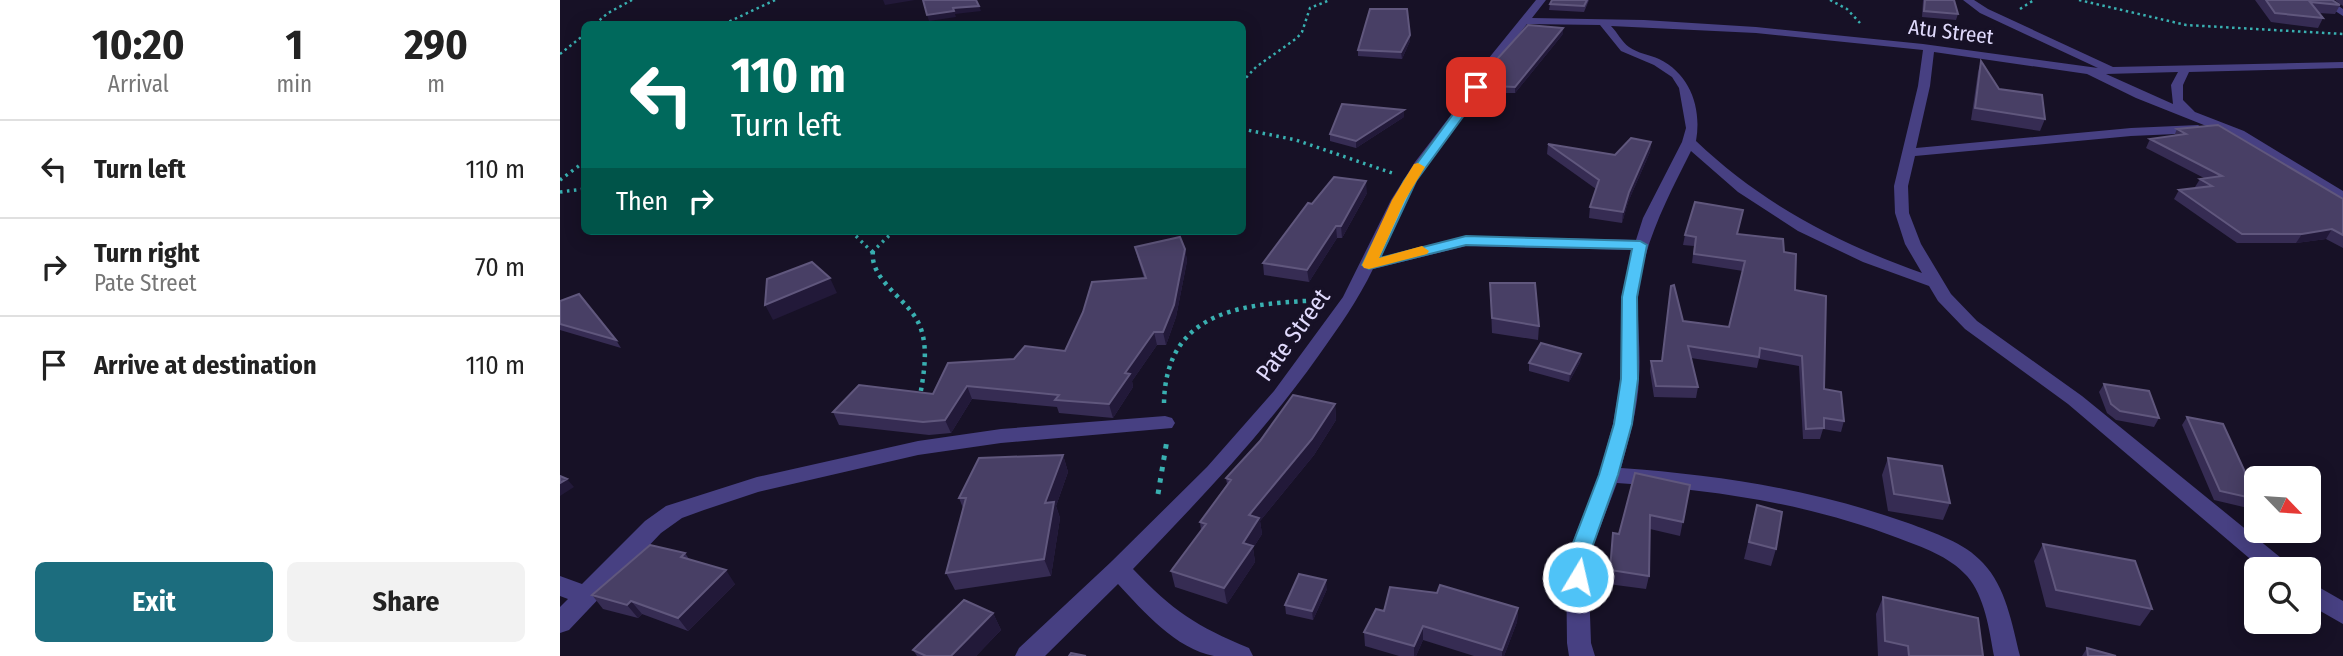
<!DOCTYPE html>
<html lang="en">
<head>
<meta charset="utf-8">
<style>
  body { margin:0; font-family:"Fira Sans Condensed",sans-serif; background:#f2f2f2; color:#222; height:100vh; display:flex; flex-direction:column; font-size:26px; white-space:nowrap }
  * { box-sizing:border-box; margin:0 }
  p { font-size:23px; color:#767676 }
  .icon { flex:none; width:38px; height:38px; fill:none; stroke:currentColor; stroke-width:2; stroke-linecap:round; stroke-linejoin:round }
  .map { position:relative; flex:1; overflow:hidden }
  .side { display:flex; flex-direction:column; background:#fff; width:560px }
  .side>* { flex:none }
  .banner { position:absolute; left:21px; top:21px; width:665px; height:214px; border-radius:10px; box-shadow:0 4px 18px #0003; background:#00695c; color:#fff; overflow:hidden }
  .needle { width:46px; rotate:115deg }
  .fabs { position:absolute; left:1684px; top:466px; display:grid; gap:14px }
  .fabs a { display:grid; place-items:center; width:77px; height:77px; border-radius:10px; background:#fff; box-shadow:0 4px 18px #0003; font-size:35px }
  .pin { position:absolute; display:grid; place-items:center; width:60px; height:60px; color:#fff; margin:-30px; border-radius:14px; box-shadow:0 4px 10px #0006 }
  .me { position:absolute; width:77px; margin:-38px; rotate:9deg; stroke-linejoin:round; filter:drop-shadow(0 0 5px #0008) }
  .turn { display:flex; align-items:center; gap:24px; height:147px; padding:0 35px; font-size:32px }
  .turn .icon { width:91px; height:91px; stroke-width:2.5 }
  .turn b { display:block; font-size:49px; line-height:60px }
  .then { display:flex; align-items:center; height:66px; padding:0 35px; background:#0003; gap:14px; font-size:26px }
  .eta { display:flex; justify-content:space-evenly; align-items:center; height:119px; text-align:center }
  .eta b { font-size:42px; font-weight:700; line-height:49px }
  .cta { display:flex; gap:14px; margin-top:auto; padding:14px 35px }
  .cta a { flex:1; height:80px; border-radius:10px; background:#1c6d7e; color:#fff; font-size:28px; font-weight:700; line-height:80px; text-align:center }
  .cta a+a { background:#f2f2f2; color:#222 }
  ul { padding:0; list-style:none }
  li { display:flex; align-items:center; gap:21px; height:98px; padding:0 35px; border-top:2px solid #e0e0e0 }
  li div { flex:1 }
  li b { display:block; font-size:26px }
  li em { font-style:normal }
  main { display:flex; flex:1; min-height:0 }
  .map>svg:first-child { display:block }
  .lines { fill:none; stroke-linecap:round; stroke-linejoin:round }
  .path-far3 { stroke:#39b0b1; stroke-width:2.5; stroke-dasharray:2.5 3.5; stroke-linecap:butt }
  .path-far2 { stroke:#39b0b1; stroke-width:3.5; stroke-dasharray:2.5 4.5; stroke-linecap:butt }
  .path-far1 { stroke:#39b0b1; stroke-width:4.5; stroke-dasharray:3.5 5; stroke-linecap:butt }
  .path { stroke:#39b0b1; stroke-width:5; stroke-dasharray:4.5 7; stroke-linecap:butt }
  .street { fill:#474082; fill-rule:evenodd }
  .wall { fill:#362c53 }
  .shaded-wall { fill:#221939 }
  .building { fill:#483f65; stroke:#60577d; stroke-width:2 }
  .route { fill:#4fc3f7; stroke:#337fa1; stroke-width:2 }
  .slow { fill:#f59e0b }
  .labels { text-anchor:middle; stroke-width:7; stroke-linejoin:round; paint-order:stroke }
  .far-street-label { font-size:21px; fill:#e0dafc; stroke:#171126 }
  .street-label { font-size:24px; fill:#e0dafc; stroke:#171126 }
</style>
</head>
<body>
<main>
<section class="side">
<div class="eta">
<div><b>10:20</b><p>Arrival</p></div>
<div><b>1</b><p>min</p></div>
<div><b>290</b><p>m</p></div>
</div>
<ul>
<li><svg class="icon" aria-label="left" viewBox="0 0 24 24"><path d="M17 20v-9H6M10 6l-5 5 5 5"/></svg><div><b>Turn left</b></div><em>110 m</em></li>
<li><svg class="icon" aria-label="right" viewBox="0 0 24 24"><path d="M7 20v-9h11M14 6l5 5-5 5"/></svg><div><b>Turn right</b><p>Pate Street</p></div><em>70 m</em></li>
<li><svg class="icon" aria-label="arrive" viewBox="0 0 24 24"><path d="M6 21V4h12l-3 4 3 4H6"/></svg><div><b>Arrive at destination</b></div><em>110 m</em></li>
</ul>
<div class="cta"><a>Exit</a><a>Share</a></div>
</section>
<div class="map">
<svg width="1783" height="656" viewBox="0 0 1783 656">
  <rect width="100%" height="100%" fill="#171126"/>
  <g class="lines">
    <path class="path-far3" d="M1270,0l17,9 13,14
      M1519,0l107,25 157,9
      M1460,9l14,-9
      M35,24l13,-11 24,-13
      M164,24l51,-24
      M0,54l24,-19
      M682,82l14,-15 41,-29 5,-6 8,-24 20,-8"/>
    <path class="path-far2" d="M682,129l54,11 96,33
      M0,180l24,-18
      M0,192l24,-3
      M291,231l21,21
      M312,252l22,-21"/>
    <path class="path-far1" d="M313,251c-4,29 35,48 46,73 10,22 5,49 1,72
      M604,403c2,-97 85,-99 159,-103"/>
    <path class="path" d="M598,494l9,-54"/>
    <path class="street" d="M976,0h10l-14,18 112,2 112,7 167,17 175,24 -118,-55 -17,-13h11l14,9 125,58 230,-5v6l-154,4 -6,13v15l12,12 49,19 99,60v10l-109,-64 -98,-39 -49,-24 -153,-22 -4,34 -14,62 215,-20 67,-3 6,4 -6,4 -67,3 -216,20 -7,30 1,27 12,31 30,50 26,27 105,75 204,166 3,7h-27l-194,-165 -103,-75 -27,-28 -9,-15 -66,-24 -65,-31 -60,-39 -47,-41c-23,46 -49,94 -53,146 -1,27 3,55 1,81 -1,31 -10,61 -18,90 99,7 194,22 287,55 26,10 56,19 75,40 23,24 29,61 37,93h-26c-5,-27 -9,-59 -27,-80 -18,-20 -45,-29 -69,-38 -91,-35 -185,-48 -281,-55l-29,76 3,84 4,13h-26l-2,-13 -1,-84 33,-84 14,-51 8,-45 1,-82 11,-47 -167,-4 -93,23c-15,31 -34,58 -54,86 -55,78 -120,145 -186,214 40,42 63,57 116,79l4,8c-12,0 -27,0 -39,0 -38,-7 -71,-45 -96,-72l-73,72h-30l4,-8 92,-86 96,-95 67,-76 69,-94 48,-97 24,-38 46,-60 19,-33zM967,24l73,1 21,26 33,14 18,12 7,11 7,40 -4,14 -39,76 -7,22 -170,-4 -88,22 27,-58 23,-37 45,-60 16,-31zM1051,26l145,7 167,17 -5,36 -24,100 1,27 10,31 17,29c-85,-30 -161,-70 -226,-132 6,-33 -6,-67 -37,-82 -9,-4 -22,-6 -30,-12 -7,-5 -12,-15 -18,-21zM1618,72l-7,13 2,19 -67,-30z
      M1758,0h12l13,9v7z
      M605,416l7,2 3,5 -3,5 -171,15 -83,12 -160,37 -54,18 -22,8 -21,15 -92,97 -9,3v-26l8,-8 -8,-3v-20l22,8 63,-63 21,-15 91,-29 161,-36 83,-12z
      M1748,581l35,20v23l-35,-20z"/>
  </g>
  <path class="wall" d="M992,0h37l-5,12 -35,-2 1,-6z
    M1363,0h31l4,14 -2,6 -34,-3z
    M1695,0h77l8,5 -5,9 -17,-1 5,5 -5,10 -47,-6z
    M1775,0h8v6z
    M1003,34l-48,59h-22v-7z
    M850,41l-8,18 -44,-3v-6z
    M1421,61l18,28 46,30 -5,12 -69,-11 7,-48z
    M844,117l-48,31 -26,-7v-7z
    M1617,129l166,70v49l-17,-9 -30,4h-59l-63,-44 5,-9 17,-2 -1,-1 5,-8 4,-1 -58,-30 4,-9 24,-3z
    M1091,142l-1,10 -22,50 -6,21 -33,-5 1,-11 6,-18 -49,-35 1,-10 67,11z
    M807,193l-25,45h-5l-28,44 -45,-7 -1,-12 49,-59z
    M1178,234l46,18 40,137 20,32 -3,11 -18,-3 -3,10h-17l-4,-73 -40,-7 -2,9 -66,-10 7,29 -2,11 -42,-1 -4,-26 1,-10h10l22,-40 46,6 14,-56 -51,-8 2,-17 -11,-1 2,-10z
    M575,247l50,2 2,12 -11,56 -10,28h-9l-25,36 1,6 -20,31 -54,-5 -2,-6 -85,-8 -21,34 -22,2 -90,-10 -6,-13 100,-18 81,-35 51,-8 79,-73 -6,-19z
    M930,283l49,43 -1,14 -46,-7z
    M0,301l56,39 5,8 -61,-18z
    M1021,354l-1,8 -11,20 -40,-11v-8z
    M1544,384l55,34 -5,9 -38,-7 -9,-7 -8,-21z
    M775,404l1,16 -22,35 -54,66 2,13 -9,14 2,14 -28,42 -52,-17 -4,-16 30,-41 -1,-8 27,-38 -1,-6z
    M1627,417l69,79v7l-4,6 -38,-9 -32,-75z
    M503,455l5,17 -12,34 4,12 -9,58 -96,14 -9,-17 17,-65 -4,-10z
    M1328,458l62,45 -7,17 -55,-9 -6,-36z
    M1130,485l-10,51 -30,-7 -1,47 -3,13 -38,-5 5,-51 6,1z
    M1197,505l19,44 -5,17 -27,-7z
    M1483,544l109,65 -12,17 -94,-19 -12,-46z
    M125,553l4,6 46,25 -47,47 -46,-17 -4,4 -35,-9 -11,-14z
    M767,589l-14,31 -27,-6 -1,-9z
    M1323,597l100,59h-105l-2,-42z
    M958,608l-1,14 -13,34h-30l-51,-16 -7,16h-17l-34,-10 -1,-14 20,-21z
    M433,613l8,17 -25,26h-59l-4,-6z
    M1527,648l29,8h-34z"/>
  <path class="shaded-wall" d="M323,0h32l-30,5z
    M419,6l2,5 -26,3 -2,-6z
    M394,11l2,6 -27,4 -2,-6z
    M1003,28v6l-48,59v-6z
    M850,35v6l-8,18 -1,-7z
    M844,110v7l-48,31v-7z
    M1091,142l-1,10 -22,50 -6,21 1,-11 6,-20z
    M806,181l1,12 -25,45 -1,-12z
    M776,226l1,12 -28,44 -2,-12z
    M1772,229l-6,10 -30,4 6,-9z
    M625,249l2,12 -11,56 -10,28 -3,-13z
    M270,278l7,15 -64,27 -8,-15z
    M594,332l3,13 -25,36 1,6 -20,31 -4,-14 16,-31z
    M1021,354l-1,8 -11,20 1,-8z
    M407,386l5,13 -21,34 -6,-13z
    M775,404l1,16 -22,35 -54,66 2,13 -9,14 2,14 -28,42 -3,-16 19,-45 6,-28z
    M503,455l5,17 -12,34 4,12 -9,58 -7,-17 1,-56z
    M7,479l7,8 -14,9v-13z
    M166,570l9,14 -47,47 -10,-13z
    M766,580l1,9 -14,31 -1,-9z
    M71,601l11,13 -4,4 -11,-13z
    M958,608l-1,14 -13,34h-2v-6z
    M433,613l8,17 -25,26h-25z
    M863,626v14l-7,16h-2v-10z"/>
  <path class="building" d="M363,0h53l3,6 -26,2 1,3 -27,4z
    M992,0h35l-3,6 -34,-2z
    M1365,0h29l4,14 -34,-3z
    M1706,0h66l8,5 -30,-3 13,16 -48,-5z
    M810,9h37l3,26 -9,17 -43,-2z
    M968,25l35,3 -48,59 -22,-1 5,-28z
    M1421,61l18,28 43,6 3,24 -70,-11z
    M782,104l62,6 -48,31 -26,-7z
    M1658,125l125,74v36l-11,-6 -30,5h-60l-63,-44 33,-4 -12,-7 22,-3 -72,-37 36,-5 -9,-5z
    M1071,138l20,4 -22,50 -6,20 -33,-5 9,-27 -51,-36 67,11z
    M774,177l32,4 -25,45h-5l-29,44 -44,-7 45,-60 4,1z
    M1135,202l48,8 -6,24 46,5 1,13 12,2 -1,36 31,6 -2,93 17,3 3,29 -20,-3v10l-18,1 -4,-73 -42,-8 -1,9 -71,-11 10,41 -42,-1 -5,-25h11l9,-75 3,-1 9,36 46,6 16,-66 -51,-7 2,-17 -11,-2z
    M620,237l5,12 -11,56 -11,27h-9l-29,41 5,1 -21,30 -54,-4 4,-5 -92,-9 -22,34 -22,2 -90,-10 26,-27 74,9 15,-31 66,-4 11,-13 40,5 18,-39 9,-30 54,-4 -11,-31z
    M252,262l18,16 -65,27 2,-26z
    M930,283h45l4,43 -47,-8z
    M19,294l37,46 -56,-16v-23z
    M981,343l40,11 -11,20 -41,-11z
    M1544,384l45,7 10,27 -39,-7 -9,-7z
    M733,395l42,9 -23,35 -63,76 10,3 -16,25 10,3 -29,42 -53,-17 35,-47 -6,-2 31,-42 -5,-2 34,-37z
    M1627,417l36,7 33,72v3l-36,-8z
    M503,455l-18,48 9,-1 -10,57 -98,14 20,-75h-7l20,-40z
    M1328,458l54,8 8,37 -56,-9z
    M1075,473l55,12 -7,37 -33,-7 -1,61 -39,-6 3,-37 6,1z
    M0,476l7,3 -7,4z
    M1197,505l25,7 -6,37 -27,-7z
    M1483,544l92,17 17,48 -96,-19z
    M90,545l35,8 -4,4 45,13 -48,48 -47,-17 -4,4 -35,-10z
    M739,574l27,6 -14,31 -27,-6z
    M880,585l78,23 -16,42 -79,-24 -9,20 -50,-14 12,-23 8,2 6,-24 47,6z
    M1323,597l95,21 5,38h-74l-1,-10 -23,-5z
    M404,600l29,13 -42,43h-25l-13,-6z
    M1527,648l29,8h-28z
    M511,653l15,3h-17z"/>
  <path class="route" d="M912,85l9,2 -8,16 -57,78 -36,77 86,-22 174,5 7,4 -10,52 1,82 -6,45 -14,51 -30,84v18l-3,6 -7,3 -8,-3 -3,-6v-18l32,-84 15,-51 7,-45 1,-82 10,-48 -166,-4 -97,24 -7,-4 42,-84 58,-79z"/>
  <path class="slow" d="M858,163l7,4 -20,33 -26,58 43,-12 7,5 -2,3 -58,15 -5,-1 -2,-3 30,-65 22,-36z"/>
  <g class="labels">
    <g class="far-street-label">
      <text transform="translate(1391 32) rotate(7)" y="7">Atu Street</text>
    </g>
    <g class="street-label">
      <text transform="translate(733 335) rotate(-54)" y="8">Pate Street</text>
    </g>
  </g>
</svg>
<div class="fabs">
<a><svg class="needle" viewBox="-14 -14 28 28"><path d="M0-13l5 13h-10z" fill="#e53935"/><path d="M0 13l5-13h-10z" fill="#767676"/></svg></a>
<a><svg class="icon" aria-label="search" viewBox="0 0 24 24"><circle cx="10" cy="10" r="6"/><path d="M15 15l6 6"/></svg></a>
</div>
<div class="pin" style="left:916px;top:87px;background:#d93025"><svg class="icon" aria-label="arrive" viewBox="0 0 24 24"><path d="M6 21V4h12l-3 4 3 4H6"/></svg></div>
<svg class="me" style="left:1018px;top:577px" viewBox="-20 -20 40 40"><circle r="17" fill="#4fc3f7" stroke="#fff" stroke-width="3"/><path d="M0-11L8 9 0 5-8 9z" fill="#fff"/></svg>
<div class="banner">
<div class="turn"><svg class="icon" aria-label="left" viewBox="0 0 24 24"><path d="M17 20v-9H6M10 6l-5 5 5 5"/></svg><div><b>110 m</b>Turn left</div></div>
<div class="then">Then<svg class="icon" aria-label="right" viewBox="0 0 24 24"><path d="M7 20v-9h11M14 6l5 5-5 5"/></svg></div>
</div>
</div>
</main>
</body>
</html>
